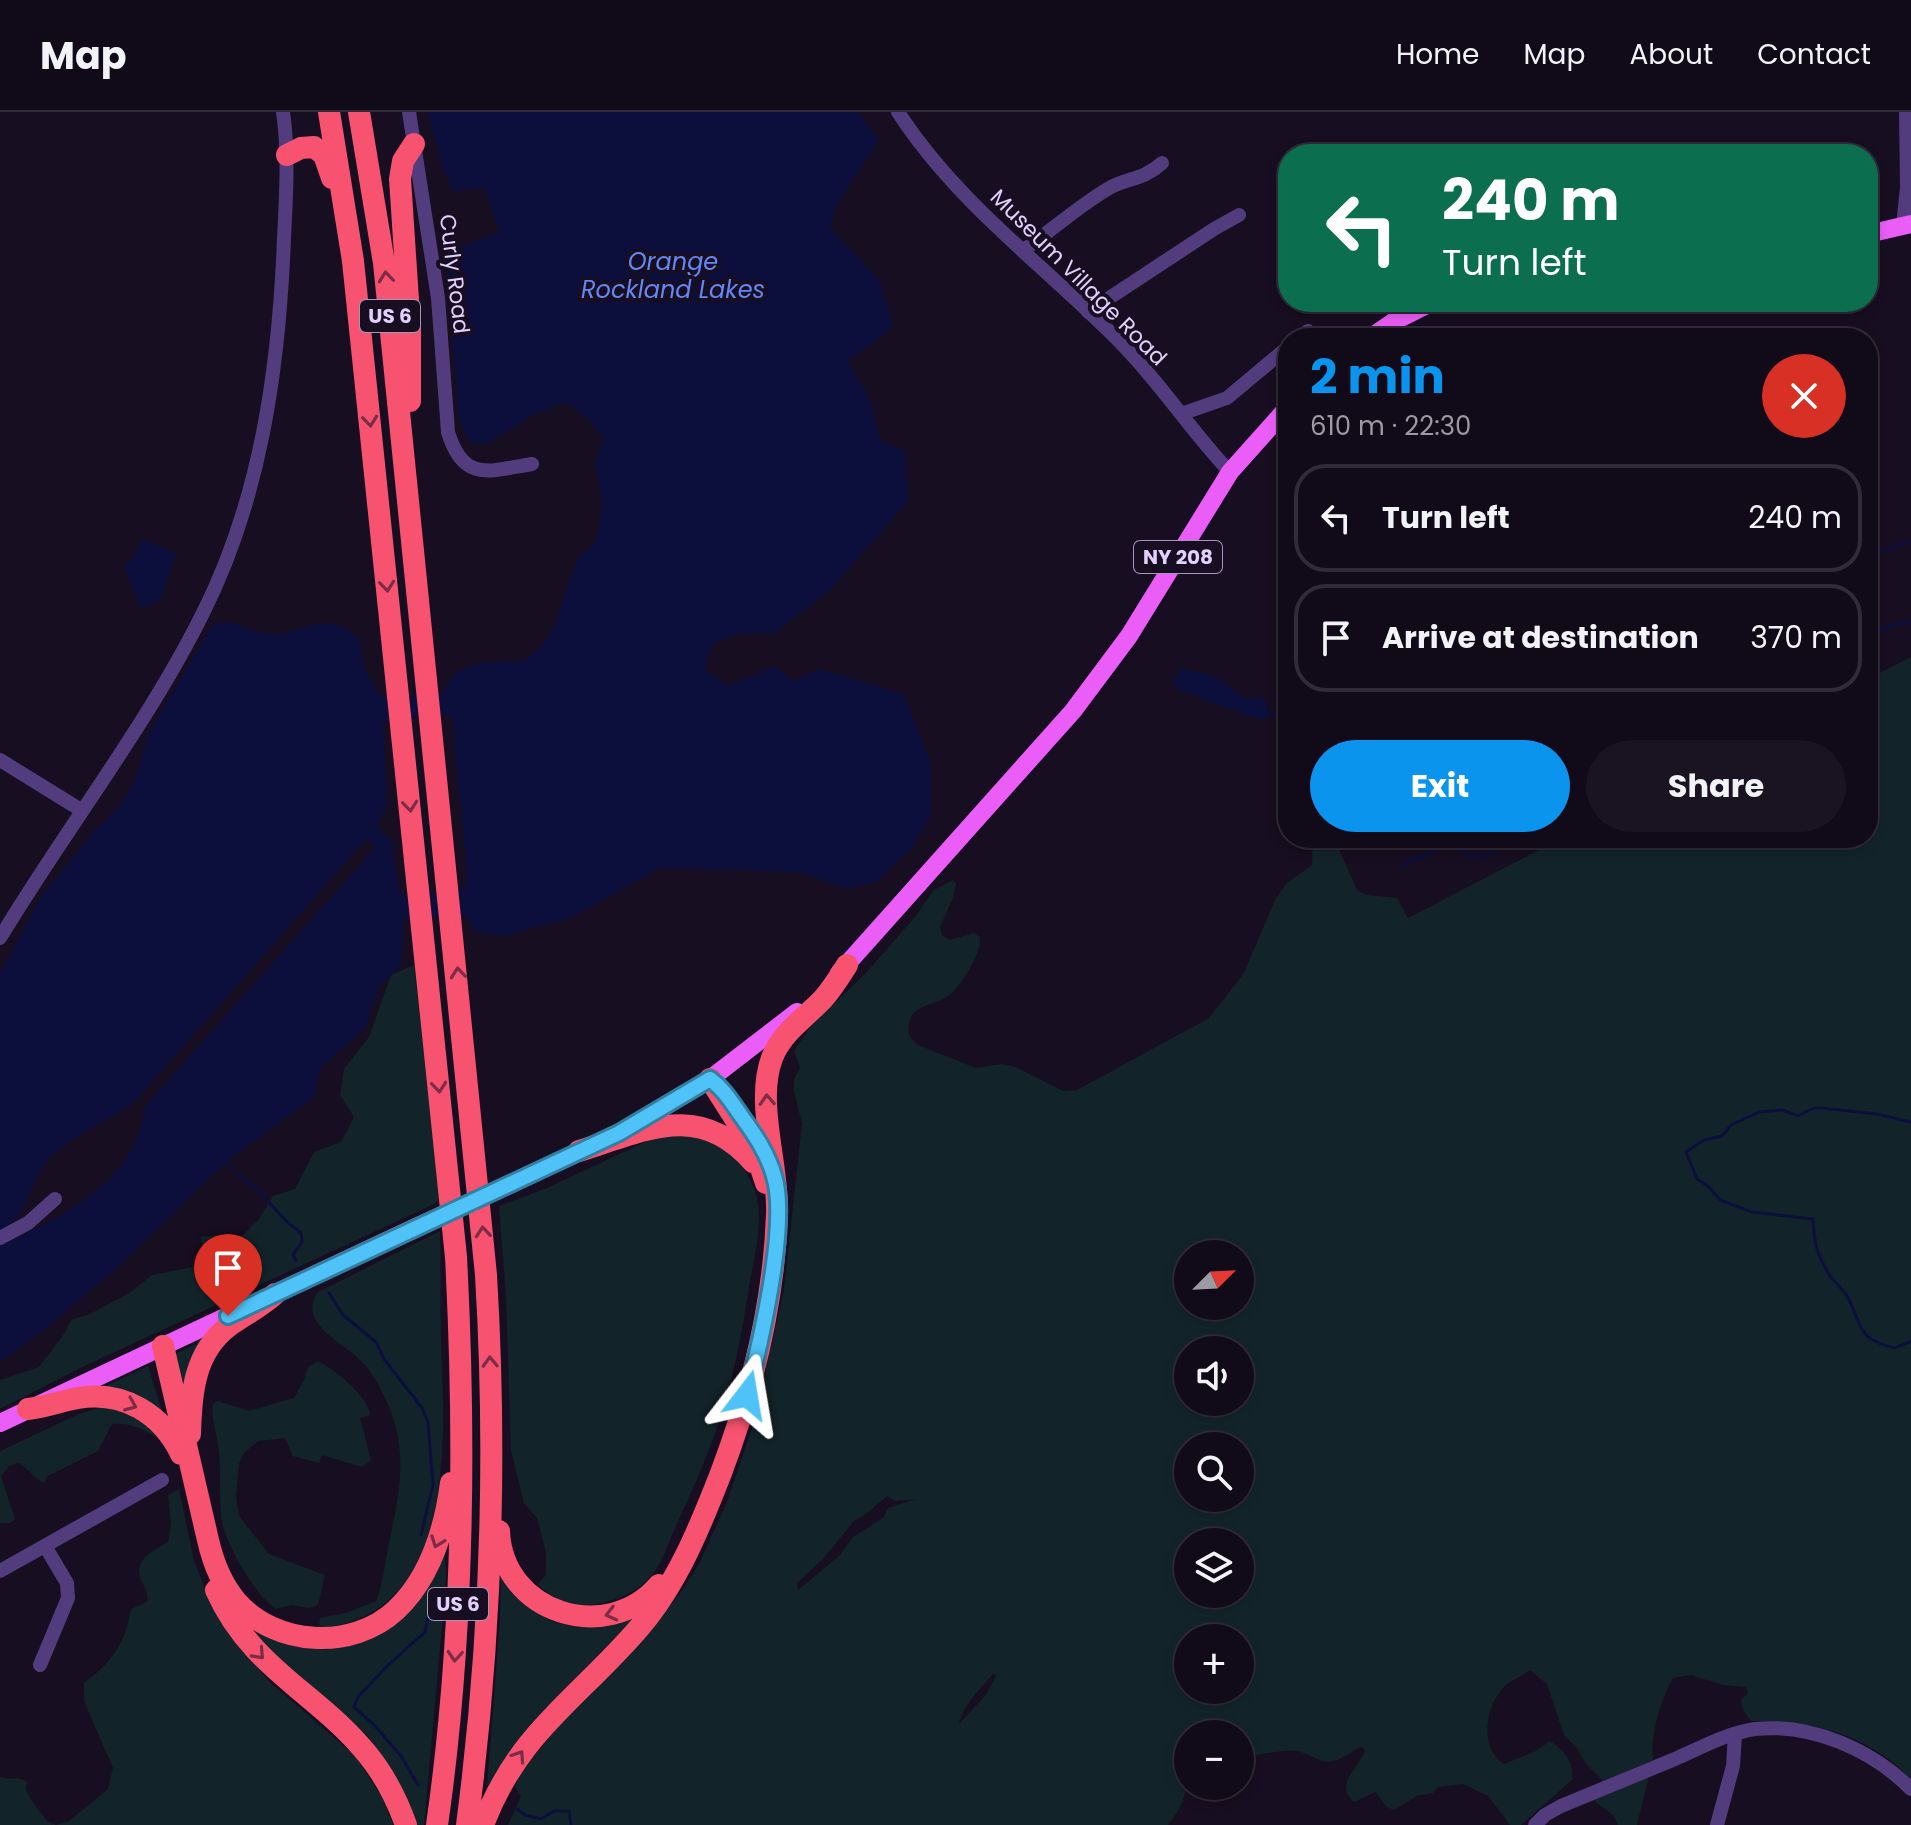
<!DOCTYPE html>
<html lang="en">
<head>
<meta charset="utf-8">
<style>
  body { margin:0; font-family:Poppins,sans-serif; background:#1a1322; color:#f1f3f6; height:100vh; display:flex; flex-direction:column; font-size:30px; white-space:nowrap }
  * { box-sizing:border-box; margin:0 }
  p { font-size:26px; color:#9c9aa2 }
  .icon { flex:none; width:44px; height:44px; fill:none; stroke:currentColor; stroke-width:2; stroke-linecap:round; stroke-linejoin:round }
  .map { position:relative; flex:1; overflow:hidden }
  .panel { position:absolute; left:1278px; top:216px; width:600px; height:520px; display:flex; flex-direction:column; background:#110a19; border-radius:32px; box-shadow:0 4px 12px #0003,0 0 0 2px #302b38 }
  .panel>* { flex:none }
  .guide { position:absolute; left:1278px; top:32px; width:600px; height:168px; border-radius:32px; box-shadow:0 4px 12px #0003,0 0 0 2px #302b38; background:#0b6e4f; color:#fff; overflow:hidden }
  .needle { width:52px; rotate:66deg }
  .buttons { position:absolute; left:1174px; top:1128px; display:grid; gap:16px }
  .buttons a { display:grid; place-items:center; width:80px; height:80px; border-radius:50%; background:#110a19; box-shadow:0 4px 12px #0003,0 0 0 2px #302b38; font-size:40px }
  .pin { position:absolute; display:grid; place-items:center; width:68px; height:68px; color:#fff; margin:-82px -34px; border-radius:50% 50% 50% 0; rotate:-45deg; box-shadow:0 0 8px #0007 }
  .pin .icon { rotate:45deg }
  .me { position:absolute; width:88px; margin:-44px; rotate:14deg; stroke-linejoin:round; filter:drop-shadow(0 0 6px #0008) }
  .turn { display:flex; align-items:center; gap:28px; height:168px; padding:0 32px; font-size:36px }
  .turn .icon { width:104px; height:104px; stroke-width:2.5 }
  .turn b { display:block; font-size:56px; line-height:68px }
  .round { display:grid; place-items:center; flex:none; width:84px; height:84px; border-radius:42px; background:#1a1322 }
  .overview { display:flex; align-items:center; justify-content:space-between; height:136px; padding:0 32px }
  h1 { font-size:48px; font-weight:700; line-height:60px; color:#0b94ee }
  .action { display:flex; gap:16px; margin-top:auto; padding:16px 32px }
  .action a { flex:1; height:92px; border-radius:48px; background:#0b94ee; color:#fff; font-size:32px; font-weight:700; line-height:92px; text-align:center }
  .action a+a { background:#1a1322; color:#f1f3f6 }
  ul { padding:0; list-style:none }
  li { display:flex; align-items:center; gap:24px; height:108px; margin:0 16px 12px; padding:0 16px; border:4px solid #302b38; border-radius:32px }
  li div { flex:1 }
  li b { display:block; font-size:30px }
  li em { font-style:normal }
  header { display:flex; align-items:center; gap:48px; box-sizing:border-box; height:112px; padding:0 40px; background:#110a19; border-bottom:2px solid #302b38 }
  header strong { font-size:38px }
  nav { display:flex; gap:44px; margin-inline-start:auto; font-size:28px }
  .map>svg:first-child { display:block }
  .green { fill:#12242a; fill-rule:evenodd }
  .water { fill:#0c0f3c; fill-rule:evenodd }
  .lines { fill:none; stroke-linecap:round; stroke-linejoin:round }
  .stream { stroke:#0c0f3c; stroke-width:3 }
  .minor { stroke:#523c7e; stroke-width:14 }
  .major { stroke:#eb5df7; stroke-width:18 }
  .highway { stroke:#f75270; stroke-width:22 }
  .major-bridge { stroke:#eb5df7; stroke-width:18 }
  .oneway { stroke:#7c2d45 }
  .route-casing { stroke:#337fa1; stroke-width:20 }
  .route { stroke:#4fc3f7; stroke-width:14 }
  .labels { text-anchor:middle; stroke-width:8; stroke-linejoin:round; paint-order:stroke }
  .shield { fill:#170e21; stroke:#a696bb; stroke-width:2 }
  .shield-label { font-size:20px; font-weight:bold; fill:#e3d0fd }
  .street-label { font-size:22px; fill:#e3d0fd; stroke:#170e21 }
  .water-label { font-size:24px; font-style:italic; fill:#6487f7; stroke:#170e21 }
</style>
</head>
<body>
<header>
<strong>Map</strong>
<nav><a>Home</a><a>Map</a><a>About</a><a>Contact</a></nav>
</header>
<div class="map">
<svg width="1911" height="1713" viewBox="0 0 1911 1713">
  <rect width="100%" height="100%" fill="#170e21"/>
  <path class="green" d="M1911,545v1122c-45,-46 -97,-58 -159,-58 -7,-6 -10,-12 -11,-21l7,-7 -2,-6 -23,-2 -32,-10 -18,3c-12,22 -23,56 -20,82l-50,21 -18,-18 -8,-15 -13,-13 -17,-51 -17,-14c-8,7 -20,10 -27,18 -18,20 -24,60 1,76l30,-12 16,-11c15,10 24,20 22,39l-51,45h-11l-22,-29 -25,-12 -25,3 -5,6 -16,3 -23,14 -7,-3 -12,-15 -21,10c-21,-19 6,-34 11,-52l-4,-3c-9,3 -18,13 -28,14 -14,3 -23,-8 -36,-10 -12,-3 -39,6 -57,4v-21h-52c0,36 5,61 -20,91h-660l13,-29 -6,-9 4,-12 41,-51 116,-125 22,-33 29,-64 25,-74 32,-138 18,-167 -8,-31v-13l6,-11 -6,-17 16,-24 55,-53 50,-57 19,-27 19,-10 3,4 -3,14 -13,29 2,8 8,5 24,-7 6,4c2,15 -19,50 -32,59 -13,10 -36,8 -39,27 -2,11 1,15 9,22l58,23 25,-4 15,3 47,24 14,-1 132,-72 35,-45 31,-73 12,-17 25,-18 1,-27h21l23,52 10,5 30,3 11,20 154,-80h306v-159zM1188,1142h52v52h-52zM1188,1238h52v52h-52zM1188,1334h52v52h-52zM887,1384l8,5 21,-2 -28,9 -5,10 -30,19 -13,18 -42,35 -1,-7 25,-23 32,-39 12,-7zM1188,1430h52v52h-52zM1188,1526h52v52h-52zM993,1562l3,2 -10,19 -27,29c4,-19 22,-36 34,-50z
    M414,853l26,233 -6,6 -358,166 -76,39v-29l39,-13 25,-33 7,-14 19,-6 41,-22 21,-17 57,-11 -7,-13 -1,-14 17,-2 10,15 31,-31 14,-23 22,-7 19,-37 27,-10 13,-25 -14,-22 4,-26 25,-32 22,-62z
    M695,1023c29,11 49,25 60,56 9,28 0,62 -5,90 -8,51 -17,101 -34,149 -11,33 -26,64 -40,96 -7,15 -13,36 -24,49 -15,18 -43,29 -65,30 -18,1 -37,-8 -49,-21l8,-9v-23l-9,-34 -13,-15 -13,-53 -5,-153 -7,-91 48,-18 111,-52z
    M440,1119c1,37 0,73 1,110 4,99 16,275 -122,287l1,-10 26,-5 30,-12c7,-17 9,-37 12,-54 13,-60 23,-103 -9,-161 -5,-10 -13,-21 -22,-29 -18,-16 -60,-36 -39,-65z
    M208,1226l-21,67 -12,-51z
    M318,1249c16,8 51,35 52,54l-10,3 11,42 -9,7 -40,-12 -3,8 -26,-7 -8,-18 -27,3 -14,12 -5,11 -3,33 3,19 30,38 56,21 -7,30 -9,3 -17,-3 -16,4c-21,-13 -54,-70 -55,-94 -2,-21 0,-42 -2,-62 -1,-17 -8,-31 -6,-49l5,-3 31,10 45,-13 10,-18 4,-13z
    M148,1254l17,55 -66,-32z
    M102,1295l18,2 38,22 2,9c-14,-10 -30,-18 -48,-16l-14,27 -52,26 -1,6c-11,-3 -16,-15 -27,-20l-9,3 -8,10 14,43 -5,4h-10v-72l79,-37z
    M179,1377l15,72 19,47 16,26 41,48 85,74 27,41 11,28h-393v-48c10,3 18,-1 27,5l-1,7 5,11 16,21 9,4 13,-4 39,-32 5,-21 -29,-67v-19c27,-17 42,-41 47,-73l17,-8c0,-14 -6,-14 -8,-25 -5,-18 15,-26 28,-34l3,-19 -3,-28z
    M445,1438l1,31 -22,244h-8l-35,-71 -14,-19 -96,-83 -28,-32c18,9 37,21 56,26 22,6 40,2 60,-6 55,-20 61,-41 86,-90z
    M501,1459c11,13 21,27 33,39 25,23 71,20 101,7 -53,57 -109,102 -148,170l13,-167z
    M1649,1664l-12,49h-19l-4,-9 -21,-16z"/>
  <path class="water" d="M427,0h432l20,28 -42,64 -7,24 50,53 13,46 -45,34 22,39 10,40 25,11 3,50 -77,88 -56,44 -38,1 -24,10 -9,26 24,16 47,-20 18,15 26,-12 85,25 27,70v52l-21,34 -33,31 -29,8 -49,-17 -139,-4 -91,51 -66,17 -29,-5 -7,-15 -63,3 -3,47 -22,20 -14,42 -45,41 -6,28 -88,65 -106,103 -75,64 -45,33v-116c51,-25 117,-53 138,-111 4,-9 5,-20 8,-30l229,-257 -8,-10 -231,262c-27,22 -72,38 -92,65 -15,22 -19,54 -44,67v-258l42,-79 48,-59 29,-29 17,-29 11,-42 66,-112c24,-7 38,11 62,10 18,-1 37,-13 56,-10 11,1 20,8 28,14l6,32 13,23 10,6 55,-6c15,-32 36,-30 67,-32 6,0 13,0 18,-3 32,-21 34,-66 50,-98 4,-8 16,-13 19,-23 7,-26 6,-47 -3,-72l10,-26 -16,-20 -22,-17 -34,13 -44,29 -18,-1 -11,-25 -13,-154 17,-18 36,-14 -14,-44 -32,3 -9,-19zM444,601l8,5 15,152 -2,17 -57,9 -9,-5 -7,-50 -16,-14 11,-22 -4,-80 7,-5z
    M142,427l34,14 -15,46 -20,10 -17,-42 8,-8z
    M1181,557c10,0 36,8 44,14 6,5 14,14 22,15 8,1 11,-2 19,3l3,12 -2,4 -7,3 -78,-29 -10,-9z"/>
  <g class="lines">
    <path class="stream" d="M1868,444l43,-15
      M1868,531c10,-13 27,-21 43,-20
      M1269,601l19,7
      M1458,738h5l5,6c20,5 26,-6 40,-18
      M1402,755l9,-7 23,-8
      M1911,1010l-34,-8 -56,-6h-7l-16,8 -16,-6 -23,2 -28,13 -9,11 -18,4 -18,12 11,27 11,7 12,14 32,12 61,7c1,24 4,37 18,58 5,7 12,12 16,19 16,30 9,43 48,52l16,-7
      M226,1050l6,7
      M237,1062l20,15 28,31 16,13 1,9 -9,13 3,6
      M329,1181l14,22 33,27 8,17 38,49 6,14 5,63 -12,50
      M418,1673l-17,-29 -26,-30 -21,-19 4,-10 29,-31 38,-34 9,-42
      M517,1697l8,6 16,4 13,-8h15l2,14"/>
    <path class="minor" d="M409,0l29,186 10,134c15,51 42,39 84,32
      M898,0c58,90 147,154 221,229 41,41 71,89 111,131
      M1903,113l4,-37 -1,-76
      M1024,138c28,-20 57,-46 87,-63 20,-10 32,-7 51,-24
      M1088,200l126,-83 25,-14
      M1299,226l9,-7
      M1181,302l46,-16 61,-51
      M0,648l81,50
      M0,826c65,-108 146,-211 202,-323 59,-116 77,-248 82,-376 2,-43 5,-85 -1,-127
      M0,1126l28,-15 27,-24
      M0,1459l162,-91
      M40,1553l28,-67 -1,-15 -22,-37
      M1535,1713l10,-10 16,-9c38,-16 76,-31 114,-47 25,-11 52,-26 80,-30 57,-6 117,21 156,60
      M1717,1713l16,-59 2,-32"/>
    <path class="major" d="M1868,122l43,-10
      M1370,226l23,-16 40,-20
      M839,861l234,-262 56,-75 101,-164 58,-65
      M627,1017l83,-50 87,-67
      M509,1073l81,-38
      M263,1187l153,-72
      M0,1311l240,-113"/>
    <path class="highway" d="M329,0l24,149 103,996c10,190 8,380 -19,568
      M359,0l25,151 102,1012c11,184 5,368 -19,550
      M287,43l14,-7 13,-1 10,8 8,23
      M410,289v-71l-10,-151 3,-18 11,-17
      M710,967l45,71 11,33
      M579,1039c65,-20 120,-51 174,11
      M163,1234l45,194c5,22 13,43 28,61 39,45 116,50 160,9 34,-32 49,-82 55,-127
      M28,1297c18,-2 33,-8 50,-11 45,-8 84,16 103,56
      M190,1322c1,-40 4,-82 39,-108 15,-11 32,-19 46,-32
      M499,1419c3,82 108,115 160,54
      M216,1478c35,79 102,103 152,165 17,21 29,45 38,70
      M483,1713c35,-93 96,-127 156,-197 38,-44 61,-101 82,-155 31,-82 53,-171 56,-259 2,-48 -22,-111 -5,-156 10,-26 33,-40 51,-59 9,-10 17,-23 24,-34"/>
    <path class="major-bridge" d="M416,1115l93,-42"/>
  </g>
  <defs><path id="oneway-chevron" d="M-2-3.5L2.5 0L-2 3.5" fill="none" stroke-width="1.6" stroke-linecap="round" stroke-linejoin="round" transform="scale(2)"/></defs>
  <g class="oneway">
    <use href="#oneway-chevron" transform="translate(386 165) rotate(-96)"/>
    <use href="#oneway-chevron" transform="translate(370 309) rotate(84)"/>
    <use href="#oneway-chevron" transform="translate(387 474) rotate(84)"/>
    <use href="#oneway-chevron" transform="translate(410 694) rotate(84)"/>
    <use href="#oneway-chevron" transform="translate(458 861) rotate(-96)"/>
    <use href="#oneway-chevron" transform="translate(439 975) rotate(84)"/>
    <use href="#oneway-chevron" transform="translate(767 988) rotate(-93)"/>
    <use href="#oneway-chevron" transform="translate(483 1120) rotate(-95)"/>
    <use href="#oneway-chevron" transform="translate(490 1250) rotate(-92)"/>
    <use href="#oneway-chevron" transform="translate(131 1293) rotate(23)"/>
    <use href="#oneway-chevron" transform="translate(437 1430) rotate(110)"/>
    <use href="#oneway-chevron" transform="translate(611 1502) rotate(166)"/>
    <use href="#oneway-chevron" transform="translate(259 1542) rotate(47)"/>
    <use href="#oneway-chevron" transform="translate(455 1544) rotate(94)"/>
    <use href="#oneway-chevron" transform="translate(519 1644) rotate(-56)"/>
  </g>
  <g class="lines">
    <g class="route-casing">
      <path id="route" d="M228,1204l391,-183 91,-54c14,10 22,24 32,38 13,18 26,37 32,59 15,47 -14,169 -27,219"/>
    </g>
    <use href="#route" class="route"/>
  </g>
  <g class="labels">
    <g class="shield">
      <rect x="360" y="188" width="60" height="32" rx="6"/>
      <rect x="1134" y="429" width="88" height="32" rx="6"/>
      <rect x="428" y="1476" width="60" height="32" rx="6"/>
    </g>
    <g class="shield-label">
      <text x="390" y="211">US 6</text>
      <text x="1178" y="452">NY 208</text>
      <text x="458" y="1499">US 6</text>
    </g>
    <g class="street-label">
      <text transform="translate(455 162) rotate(83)" y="8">Curly Road</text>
      <text transform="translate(1079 165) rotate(45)" y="8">Museum Village Road</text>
    </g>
    <g class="water-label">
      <text x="673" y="158">Orange<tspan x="673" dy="28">Rockland Lakes</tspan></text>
    </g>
  </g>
</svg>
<div class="buttons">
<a><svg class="needle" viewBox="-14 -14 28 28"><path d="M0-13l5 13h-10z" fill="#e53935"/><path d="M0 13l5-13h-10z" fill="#9c9aa2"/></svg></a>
<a><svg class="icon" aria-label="sound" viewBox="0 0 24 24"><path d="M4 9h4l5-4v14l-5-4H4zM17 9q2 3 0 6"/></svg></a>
<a><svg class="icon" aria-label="search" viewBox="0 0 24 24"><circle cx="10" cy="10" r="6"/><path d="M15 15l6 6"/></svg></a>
<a><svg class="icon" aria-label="layers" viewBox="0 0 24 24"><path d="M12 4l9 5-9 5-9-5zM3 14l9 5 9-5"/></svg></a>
<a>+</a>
<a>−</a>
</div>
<div class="pin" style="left:228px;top:1204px;background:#d93025"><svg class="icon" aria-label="arrive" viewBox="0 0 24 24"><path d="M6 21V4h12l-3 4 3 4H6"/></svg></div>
<svg class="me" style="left:747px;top:1283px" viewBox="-20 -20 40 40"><path d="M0-17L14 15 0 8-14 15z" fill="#4fc3f7" stroke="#fff" stroke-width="4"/></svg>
<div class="guide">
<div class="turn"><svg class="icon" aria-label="left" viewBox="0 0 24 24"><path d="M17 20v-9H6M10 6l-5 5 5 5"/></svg><div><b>240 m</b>Turn left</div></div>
</div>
<section class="panel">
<div class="overview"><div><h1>2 min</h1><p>610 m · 22:30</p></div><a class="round" style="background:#d93025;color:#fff"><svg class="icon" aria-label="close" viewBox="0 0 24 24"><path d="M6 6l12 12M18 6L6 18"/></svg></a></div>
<ul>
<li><svg class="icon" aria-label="left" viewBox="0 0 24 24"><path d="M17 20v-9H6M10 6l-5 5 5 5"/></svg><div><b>Turn left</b></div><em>240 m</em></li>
<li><svg class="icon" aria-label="arrive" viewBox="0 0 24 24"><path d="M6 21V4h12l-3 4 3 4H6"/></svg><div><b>Arrive at destination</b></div><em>370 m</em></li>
</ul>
<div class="action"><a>Exit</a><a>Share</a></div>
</section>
</div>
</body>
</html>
